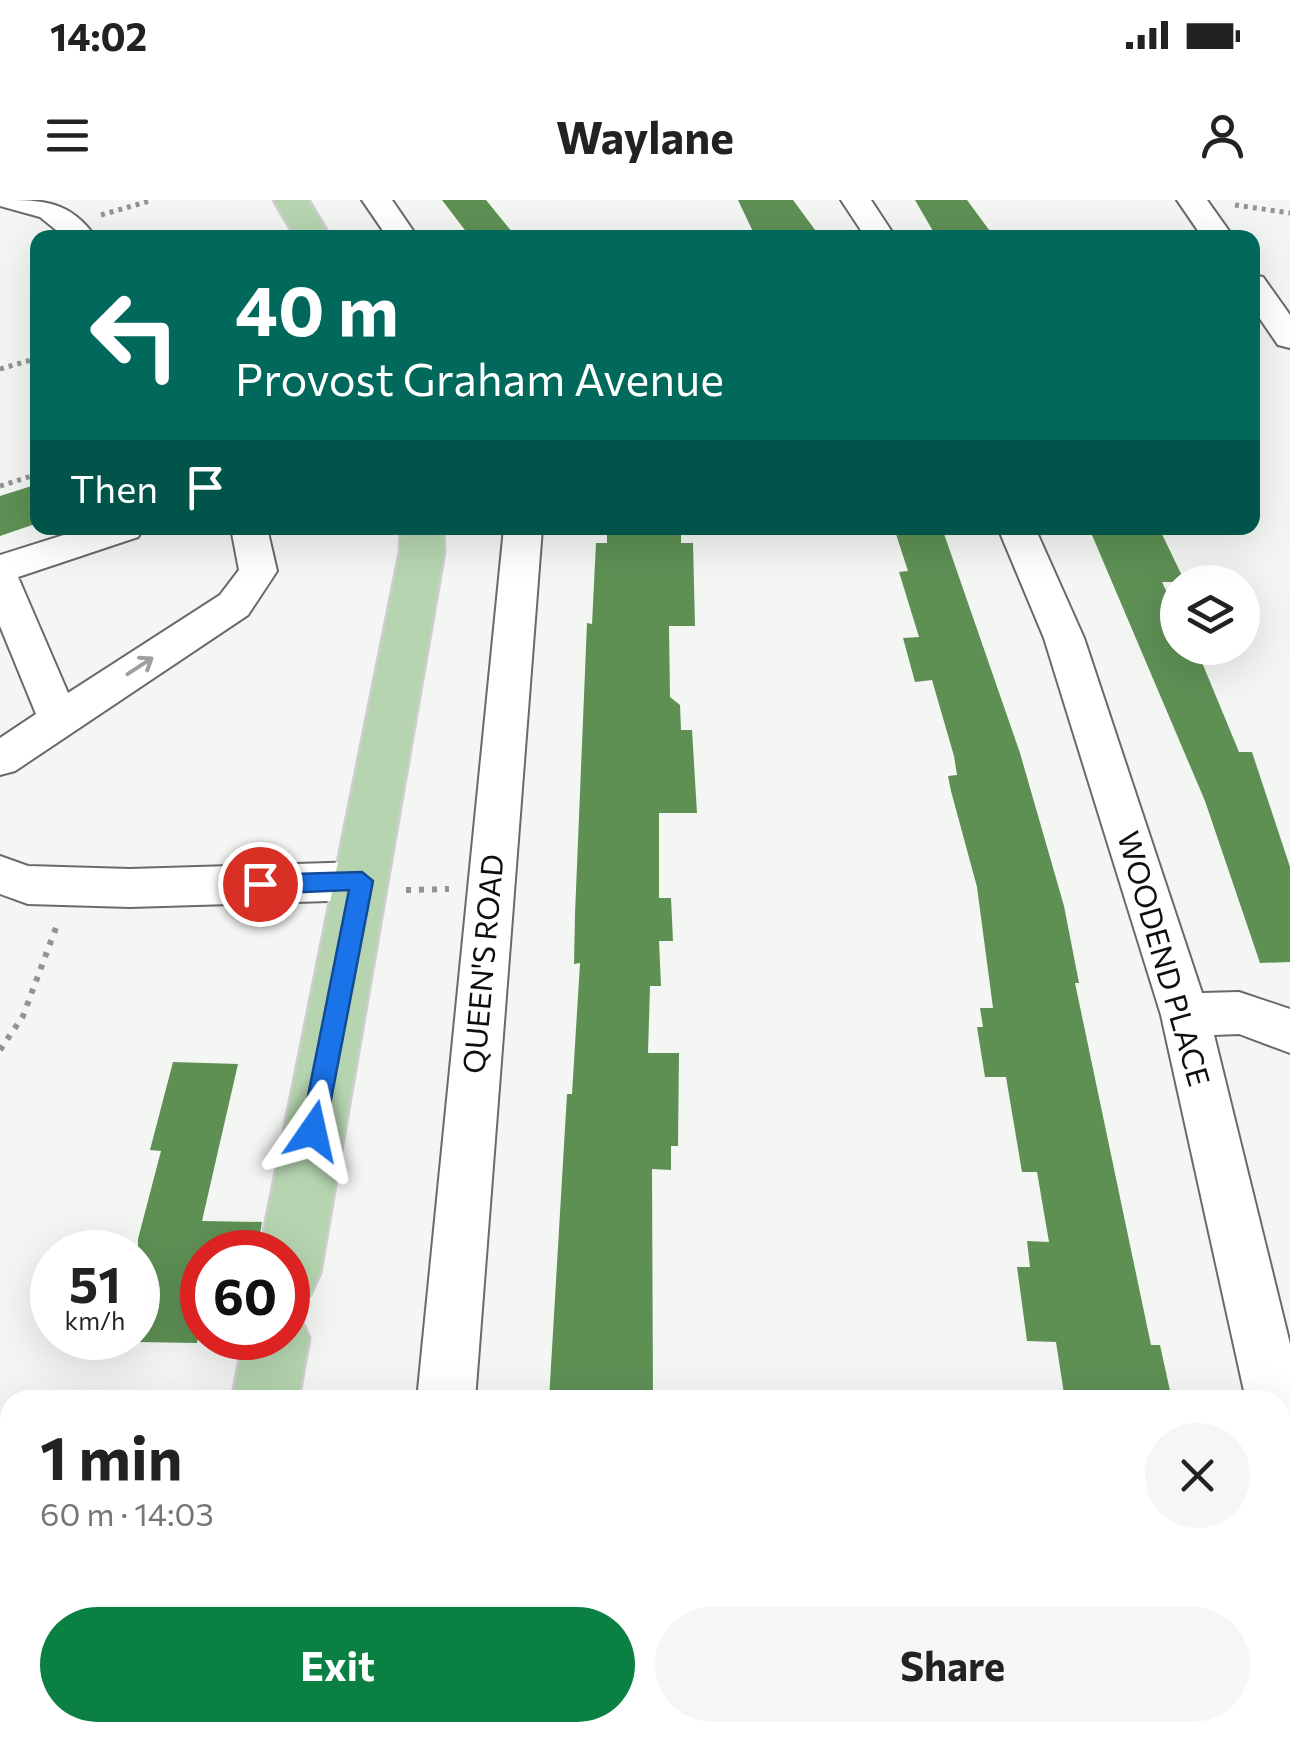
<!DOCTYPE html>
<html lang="en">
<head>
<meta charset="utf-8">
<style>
  body { margin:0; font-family:Commissioner,sans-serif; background:#f6f6f6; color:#222; height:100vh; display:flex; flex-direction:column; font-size:38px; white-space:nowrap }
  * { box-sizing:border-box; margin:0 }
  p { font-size:32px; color:#767676 }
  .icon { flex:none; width:55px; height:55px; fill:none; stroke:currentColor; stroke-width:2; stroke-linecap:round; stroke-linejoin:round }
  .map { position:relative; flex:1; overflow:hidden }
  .side { position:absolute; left:0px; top:1190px; width:1290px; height:352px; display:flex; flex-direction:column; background:#fff; border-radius:30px 30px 0 0; box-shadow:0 10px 40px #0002 }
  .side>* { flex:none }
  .top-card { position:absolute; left:30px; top:30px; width:1230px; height:305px; border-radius:20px; box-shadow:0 10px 40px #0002; background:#00695c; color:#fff; overflow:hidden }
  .tools { position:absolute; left:1160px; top:365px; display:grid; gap:20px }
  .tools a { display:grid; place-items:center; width:100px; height:100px; border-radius:50%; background:#fff; box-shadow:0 10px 40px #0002; font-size:50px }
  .speed { position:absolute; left:30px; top:1030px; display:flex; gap:20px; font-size:50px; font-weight:700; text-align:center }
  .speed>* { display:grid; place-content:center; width:130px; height:130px; border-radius:50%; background:#fff; box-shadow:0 10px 40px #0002; line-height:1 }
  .speed small { font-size:25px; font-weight:400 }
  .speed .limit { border:15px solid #d22; background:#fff; color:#111 }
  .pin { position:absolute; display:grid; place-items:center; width:85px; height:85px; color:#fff; margin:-42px; border:5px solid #fff; border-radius:50%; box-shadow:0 2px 10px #0007 }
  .me { position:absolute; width:110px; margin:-55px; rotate:11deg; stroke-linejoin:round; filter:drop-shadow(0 0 8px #0008) }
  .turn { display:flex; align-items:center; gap:35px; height:210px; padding:0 40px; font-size:45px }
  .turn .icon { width:130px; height:130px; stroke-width:2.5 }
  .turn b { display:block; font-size:70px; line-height:85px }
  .then { display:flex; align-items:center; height:95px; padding:0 40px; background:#0003; gap:20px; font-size:38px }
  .round { display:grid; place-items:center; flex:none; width:105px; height:105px; border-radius:52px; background:#f6f6f6 }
  .headline { display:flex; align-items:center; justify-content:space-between; height:170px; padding:0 40px }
  h1 { font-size:60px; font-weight:700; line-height:75px }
  .cta { display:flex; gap:20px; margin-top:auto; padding:20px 40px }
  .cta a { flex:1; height:115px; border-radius:60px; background:#0b8043; color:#fff; font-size:40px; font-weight:700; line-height:115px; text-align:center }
  .cta a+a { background:#f6f6f6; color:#222 }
  .status { display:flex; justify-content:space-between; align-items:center; height:70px; padding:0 50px; background:#fff; direction:ltr }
  .status svg { height:28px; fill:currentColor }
  header { display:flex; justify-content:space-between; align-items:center; height:130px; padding:0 40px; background:#fff; font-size:45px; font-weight:700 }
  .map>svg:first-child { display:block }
  .building { fill:#5e9054 }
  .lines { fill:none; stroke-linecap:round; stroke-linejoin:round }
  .minor-casing { stroke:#686b67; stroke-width:4 }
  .major-casing { stroke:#cfcfcf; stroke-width:5 }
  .path-far1 { stroke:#929492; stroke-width:5; stroke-dasharray:4 5; stroke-linecap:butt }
  .path { stroke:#929492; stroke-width:6; stroke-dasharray:5 8; stroke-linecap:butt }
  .minor { fill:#fff; fill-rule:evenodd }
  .major { fill:#b5d4af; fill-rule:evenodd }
  .oneway { stroke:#9f9f9f }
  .route { fill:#1a73e8; stroke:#114b97; stroke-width:2.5 }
  .labels { text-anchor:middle; stroke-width:10; stroke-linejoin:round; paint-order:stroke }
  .street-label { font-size:30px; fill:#0e0f0e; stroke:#fff }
</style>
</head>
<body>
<div class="status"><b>14:02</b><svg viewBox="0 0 49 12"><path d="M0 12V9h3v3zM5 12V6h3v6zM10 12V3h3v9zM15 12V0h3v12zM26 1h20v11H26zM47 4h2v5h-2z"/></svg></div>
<header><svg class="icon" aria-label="menu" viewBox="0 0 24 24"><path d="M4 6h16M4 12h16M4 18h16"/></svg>Waylane<svg class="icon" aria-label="person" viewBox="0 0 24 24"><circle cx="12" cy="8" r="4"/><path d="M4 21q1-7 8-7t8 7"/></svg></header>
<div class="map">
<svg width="1290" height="1542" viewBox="0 0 1290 1542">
  <rect width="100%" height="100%" fill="#f3f6f2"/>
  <path class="building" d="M442,0h44l31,38h-46z
    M738,0h55l28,38h-65z
    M915,0h52l28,38h-58z
    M38,284v39l-38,13v-40z
    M607,328l74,4v11h12l2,83h-26l1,71 10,8 1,25h11l5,83h-38v85h12l2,43h-14l2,45h-11l-2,67h31l-1,93h-7v24l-19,-1 1,231h-104l18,-306h5l8,-131 -6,1 1,-50 12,-291 5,1 4,-81h11z
    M894,328h48l78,225 44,153 15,77h-4l76,362h9l12,55h-107l-9,-58 -29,-1 -10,-74h13l-3,-26 22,1 -12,-70h-15l-16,-95h-21l-8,-50h6l-3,-19h13l-16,-121 -26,-96 -3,-15 9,-1 -3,-19 -22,-76 -17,2 -12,-44 16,-1 -20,-65 9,-1z
    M1089,328h70l26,54h-23l16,34v32h18l43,104h13l38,115v95l-30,1 -55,-162z
    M173,862l65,2 -36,157 60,1 -5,30h-55v66l-5,25 -59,-1v-103l23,-88 -11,-1z"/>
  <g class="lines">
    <g class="minor-casing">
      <path id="minor" d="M0,0c42,0 70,0 96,38h-30l-26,-21 -40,-11z
        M362,0h30l26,38h-30z
        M841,0h30l25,38h-30z
        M1177,0h30l27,38h-31z
        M1252,75l11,2 27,38v33l-12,-3 -26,-38z
        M86,328h58l-6,9 -120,40 50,116 152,-98 19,-25 -8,-42h36l10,43 -29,44 -233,156 -15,4v-37l36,-24 -36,-88v-71z
        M504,328h38l-67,872h-58z
        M998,328h37l49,110 118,355 37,-1 51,17v44l-51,-19 -25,1 76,309v150l-10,-5v-89h-34l-85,-385 -117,-377z
        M0,656l28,10 102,3 232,-7 16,6 7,13 -7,13 -16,6 -232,7 -102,-3 -28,-10z
        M381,1532h66l-1,10h-66z"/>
    </g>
    <g class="major-casing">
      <path id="major" d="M274,0h34l23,38h-35z
        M401,328h42l1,24 -124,721 -10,22 -22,9v-52h-28l140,-700z
        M288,1110l11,5 10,23 -11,62h-66l12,-62h44z
        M168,1532h76l-1,10h-76z"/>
    </g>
    <path class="path-far1" d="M1235,5l55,8
      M101,15l52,-15
      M0,169l38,-11
      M0,286l38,-12"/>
    <path class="path" d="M406,690l43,-1
      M0,850l23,-34 34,-91"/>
    <use href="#minor" class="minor"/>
    <use href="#major" class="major"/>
  </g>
  <defs><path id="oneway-shaft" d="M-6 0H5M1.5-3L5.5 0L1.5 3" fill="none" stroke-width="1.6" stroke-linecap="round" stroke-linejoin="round" transform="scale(2.5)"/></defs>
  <use class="oneway" href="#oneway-shaft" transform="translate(140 466) rotate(-33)"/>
  <path class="route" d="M362,672l11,9 -48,250 -3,8 -9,3 -9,-3 -3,-8 48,-241 -89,4 -11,-10 11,-9z"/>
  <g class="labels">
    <g class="street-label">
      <text transform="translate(1163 759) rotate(74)" y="10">WOODEND PLACE</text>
      <text transform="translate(484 764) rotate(-85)" y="10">QUEEN'S ROAD</text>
    </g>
  </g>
</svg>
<div class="tools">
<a><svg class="icon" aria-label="layers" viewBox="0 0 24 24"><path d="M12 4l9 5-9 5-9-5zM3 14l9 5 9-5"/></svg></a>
</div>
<div class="speed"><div>51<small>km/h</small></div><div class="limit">60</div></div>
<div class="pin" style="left:260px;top:684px;background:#d93025"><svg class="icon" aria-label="arrive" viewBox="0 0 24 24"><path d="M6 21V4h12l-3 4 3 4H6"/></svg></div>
<svg class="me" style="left:313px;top:931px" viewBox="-20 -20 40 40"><path d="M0-17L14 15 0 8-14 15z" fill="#1a73e8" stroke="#fff" stroke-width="4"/></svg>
<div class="top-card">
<div class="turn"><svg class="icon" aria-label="left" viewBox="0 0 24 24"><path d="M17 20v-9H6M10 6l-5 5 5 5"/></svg><div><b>40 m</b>Provost Graham Avenue</div></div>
<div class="then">Then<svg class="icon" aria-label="arrive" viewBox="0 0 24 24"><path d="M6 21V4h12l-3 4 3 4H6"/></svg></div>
</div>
<section class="side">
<div class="headline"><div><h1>1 min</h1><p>60 m · 14:03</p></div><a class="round"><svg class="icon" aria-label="close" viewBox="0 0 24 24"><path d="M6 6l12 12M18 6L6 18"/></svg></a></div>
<div class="cta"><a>Exit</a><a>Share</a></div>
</section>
</div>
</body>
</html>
